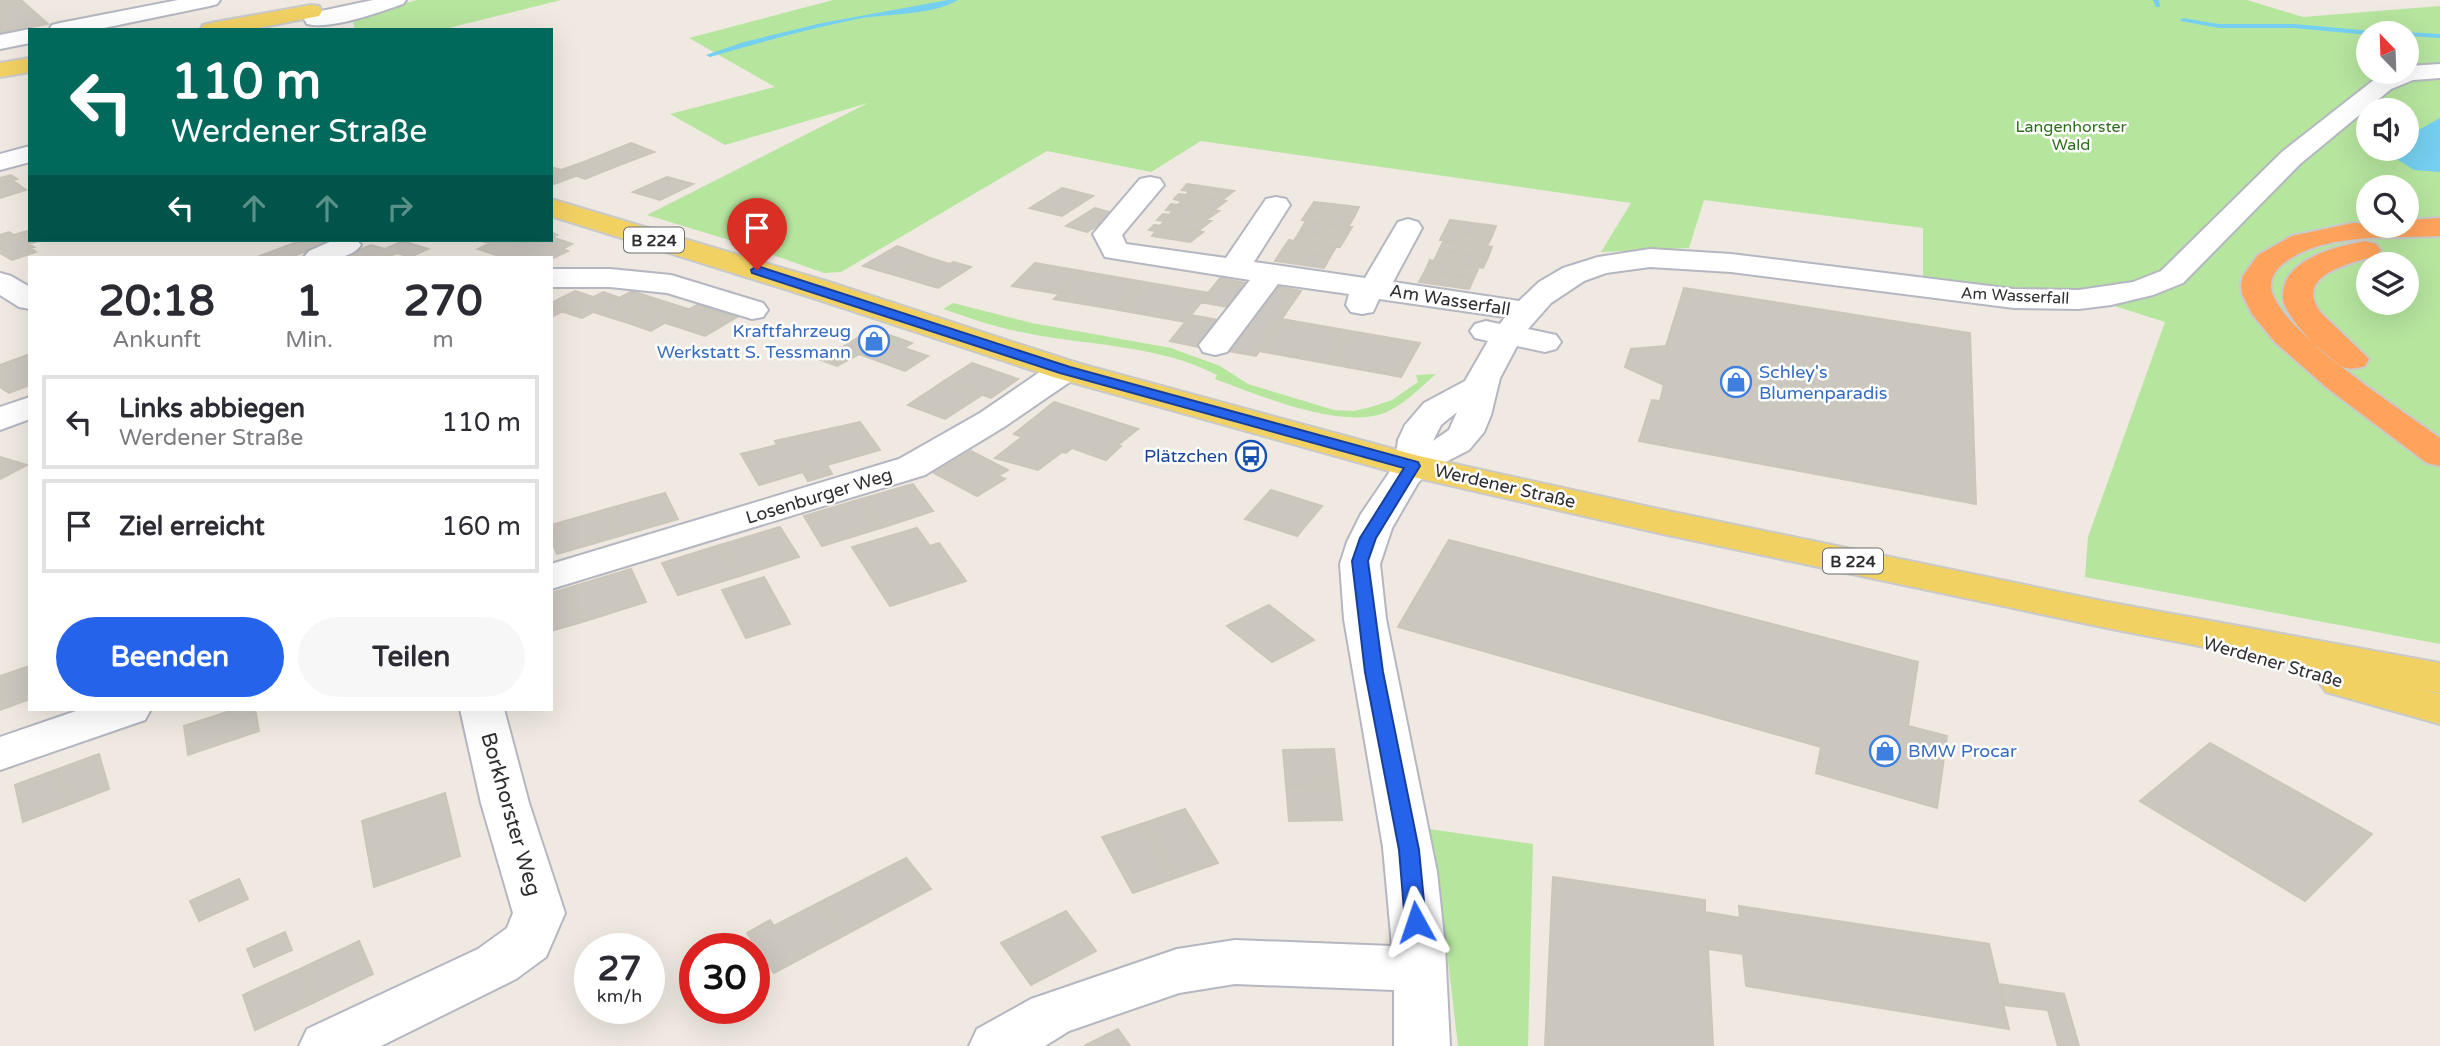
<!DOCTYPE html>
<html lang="de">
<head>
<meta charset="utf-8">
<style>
  body { margin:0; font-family:"Varela Round",sans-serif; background:#f7f7f7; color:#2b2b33; height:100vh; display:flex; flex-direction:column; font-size:26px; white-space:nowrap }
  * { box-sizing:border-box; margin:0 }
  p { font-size:23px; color:#7c7c81 }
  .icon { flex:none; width:38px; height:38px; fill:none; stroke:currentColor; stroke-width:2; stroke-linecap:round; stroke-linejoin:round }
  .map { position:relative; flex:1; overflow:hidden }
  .side { position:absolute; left:28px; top:256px; width:525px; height:455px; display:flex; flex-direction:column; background:#fff; border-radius:0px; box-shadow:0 7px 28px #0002 }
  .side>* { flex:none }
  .hud { position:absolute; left:28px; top:28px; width:525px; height:214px; border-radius:0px; box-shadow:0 7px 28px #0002; background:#00695c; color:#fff; overflow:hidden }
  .needle { width:46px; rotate:337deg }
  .tools { position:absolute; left:2356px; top:21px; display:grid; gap:14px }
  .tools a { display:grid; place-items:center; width:63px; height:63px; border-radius:50%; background:#fff; box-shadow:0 7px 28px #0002; font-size:35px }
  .speed { position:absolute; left:574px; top:933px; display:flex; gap:14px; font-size:35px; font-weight:700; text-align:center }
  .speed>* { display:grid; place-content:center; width:91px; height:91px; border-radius:50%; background:#fff; box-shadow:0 7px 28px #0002; line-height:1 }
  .speed small { font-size:18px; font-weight:400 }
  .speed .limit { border:10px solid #d22; background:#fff; color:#111 }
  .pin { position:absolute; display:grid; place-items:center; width:60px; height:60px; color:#fff; margin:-72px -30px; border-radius:50% 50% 50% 0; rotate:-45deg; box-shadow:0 0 7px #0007 }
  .pin .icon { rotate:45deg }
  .me { position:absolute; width:77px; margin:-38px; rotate:355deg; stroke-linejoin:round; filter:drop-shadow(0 0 5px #0008) }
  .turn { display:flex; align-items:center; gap:24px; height:147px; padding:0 28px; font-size:32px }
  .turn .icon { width:91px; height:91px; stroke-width:2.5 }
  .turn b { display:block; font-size:49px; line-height:60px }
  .lanes { display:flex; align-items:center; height:66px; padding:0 28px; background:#0003; justify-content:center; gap:35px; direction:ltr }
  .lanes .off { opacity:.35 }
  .eta { display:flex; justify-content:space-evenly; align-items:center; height:119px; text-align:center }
  .eta b { font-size:42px; font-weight:700; line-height:49px }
  .primary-button { display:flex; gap:14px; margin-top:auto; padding:14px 28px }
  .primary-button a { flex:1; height:80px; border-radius:42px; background:#2563eb; color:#fff; font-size:28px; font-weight:700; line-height:80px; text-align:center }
  .primary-button a+a { background:#f7f7f7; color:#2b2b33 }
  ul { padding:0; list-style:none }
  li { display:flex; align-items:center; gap:21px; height:94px; margin:0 14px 10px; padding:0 14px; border:4px solid #e1e1e2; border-radius:0px }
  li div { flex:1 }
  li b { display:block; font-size:26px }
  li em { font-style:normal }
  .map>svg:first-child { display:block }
  .green { fill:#b6e59e; fill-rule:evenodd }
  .water { fill:#75cff0 }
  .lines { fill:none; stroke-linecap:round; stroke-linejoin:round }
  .stream { fill:#75cff0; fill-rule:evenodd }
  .building { fill:#cbc7bf; stroke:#cbc5ba; stroke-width:2 }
  .minor-casing { stroke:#b4b7c1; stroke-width:4 }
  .major-casing { stroke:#c9c9c9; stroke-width:4 }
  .highway-casing { stroke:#c9c9c9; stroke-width:4 }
  .minor { fill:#fff; fill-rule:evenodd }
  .major { fill:#f2d163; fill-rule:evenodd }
  .highway { fill:#ffa35c; fill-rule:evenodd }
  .route { fill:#2563eb; stroke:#184099; stroke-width:2 }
  .labels { text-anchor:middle; stroke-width:5; stroke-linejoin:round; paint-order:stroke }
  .far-park-label { font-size:16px; fill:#2c6e1b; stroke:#fff }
  .shield { fill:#fff; stroke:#6d6d6d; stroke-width:2 }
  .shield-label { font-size:16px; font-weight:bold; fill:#2e2e2e }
  .far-street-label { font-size:16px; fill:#2e2e2e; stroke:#fff }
  .street-label { font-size:18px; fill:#2e2e2e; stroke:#fff }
  .shop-label { font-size:18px; fill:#366cbe; stroke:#fff; text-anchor:start }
  .transit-label { font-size:18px; fill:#164399; stroke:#fff; text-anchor:end }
  .near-street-label { font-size:21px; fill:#2e2e2e; stroke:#fff }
</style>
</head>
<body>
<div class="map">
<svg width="2440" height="1046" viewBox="0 0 2440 1046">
  <rect width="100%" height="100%" fill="#efe9e1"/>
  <path class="green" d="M417,0h144l-120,30h-86l-2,-8 20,-8 -3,-2z
    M833,0h1414l56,17 137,-11v638l-355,-67 3,-40 77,-215 -101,-32 -141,-8v-54l-219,-28 -15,48 -88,4 30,-49 -430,-62 -50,31 -104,-21 -206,121 -17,1 -85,-30 -92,-28 221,-112 -143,42 -55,-31 105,-27 -86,-49zM2368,33h38v39h-38zM2368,110h38v39h-38zM2368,187h38v39h-38zM2368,264h38v39h-38z
    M953,303l79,20 139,25 49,18 28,18 86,26 20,1 17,-4 21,-7 26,-18 -2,-7 20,-1c-15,13 -29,28 -47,37 -43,21 -131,-16 -174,-32l2,-4c-62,-32 -134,-29 -201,-44 -24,-5 -49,-14 -73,-22z
    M1422,828l111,16 -5,202h-70l-23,-196z"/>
  <path class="water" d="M2440,118v54l-26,-2 -22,-14 6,-7h8v-12z"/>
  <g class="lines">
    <path class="stream" d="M948,0h10c-28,16 -69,13 -101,19 -50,10 -98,24 -147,38l-4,-2 38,-13 78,-19z
      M2153,0h6l1,7h-4z
      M2183,18l36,6h75l78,7 4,2 -8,2 -74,-7h-75l-38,-7 -1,-1z
      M2406,32l34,2v4l-34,-2v-3h-3z"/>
  </g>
  <path class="building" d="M21,0l27,24 -47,9 -1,-32z
    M631,143l23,9 -42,16 -23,-8z
    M589,160l23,8 -27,11 -24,-9z
    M551,167l10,3 15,6 -25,9z
    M11,175l6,4 -5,1 14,10 -26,8v-20z
    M667,177l26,7 -33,16 -27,-8z
    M1187,184l47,7 -12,9 -36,-5 3,-4 -7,-1z
    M1062,188l31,8 -31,20 -32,-8z
    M1179,194l43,6 4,1 -12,9 -36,-5 3,-4 -7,-2z
    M1314,202l45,5 -5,10 -46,-6z
    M1171,204l43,6 5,1 -13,9 -37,-5 4,-4 -7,-1z
    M1095,208l21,6 -29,18 -21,-6z
    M1308,211l46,6 -6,10 -46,-7z
    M1163,214l6,1 42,6 -13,10 -38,-5 4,-5 -7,-1z
    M1450,220l46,6 -4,10 -47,-6z
    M1306,221l42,6h4l-6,10 -46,-6z
    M1154,225l44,6 5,1 -13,10 -38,-6 4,-5 -7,-1z
    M30,230v10h11l-12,4 5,3 -4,1 6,4 -24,8 -12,-7v-18l9,-3 5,3z
    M1445,230l47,6 -5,10 -47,-6z
    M1300,231l46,6 -6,10 -46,-6z
    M551,232l6,3 -5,2 20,7 -9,5 5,2 -17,8 -49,-2 -24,-8 12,-6 -5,-1 5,-2h61z
    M302,240h33l-44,17h-34z
    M1289,240l5,1 42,6 -6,10 -48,-7z
    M1444,240l43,6 5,1 -4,10 -49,-7z
    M403,241l25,8 -18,8 -13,-4 -9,4h-29l-9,-3 21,-9 14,4z
    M897,246l33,12 -29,19 -38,-11z
    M1282,250l48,7 -6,11 -49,-7z
    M1439,250l49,7 -5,11 -49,-7z
    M930,258l20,6 4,-2 17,5 -33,21 -37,-11z
    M1430,260l4,1 45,6 -5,11 -49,-7z
    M1035,263l46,8 -22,23 -47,-8z
    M1081,271l63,11 -25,28 -65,-11z
    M1425,271l49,7 -5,11 -50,-7z
    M1220,278l25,5 -18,24 -26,-5z
    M1144,282l65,11 -24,29 -66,-12z
    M1275,286l26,5 -45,65 -28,-5z
    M1684,288l286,45 6,171 -337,-63 13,-41 8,1 4,-16 -39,-18 6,-18 35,-3z
    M575,291l18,6 -42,20v-14z
    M632,291l18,6 -38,21 -19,-6z
    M603,292l17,6 -38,20 -18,-6z
    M650,297l19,6 -38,21 -19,-6z
    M702,302l20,6 -38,21 -19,-6z
    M669,303l19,6 -37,22 -20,-7z
    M722,308l20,6 -37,22 -21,-7z
    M1191,315l27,5 -20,27 -28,-6z
    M1282,319l68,12 -20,33 -71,-13z
    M872,329l40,14 -8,5 24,8 -23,15 -46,-17 -22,12 -16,-6z
    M1350,331l70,12 -19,34 -71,-13z
    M30,354v31l-21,8 -9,-6v-22z
    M972,363l46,16 -27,19 -47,-17z
    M944,381l38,14 -37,24 -37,-14z
    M1054,402l84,27 -20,16 3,1 -15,14 -34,-12 -6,5 -4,-1 -24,18 -43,-12 27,-21 -8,-3z
    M860,422l20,28 -53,15 5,9 -24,7 -5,-9 -44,13 -18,-31 36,-9 -2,-4z
    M971,451l37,19 -10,6 7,3 -28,17 -43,-23z
    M0,457l27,8 -27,14z
    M913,484l20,27 -52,17 -20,-29z
    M1271,490l51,16 -25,30 -52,-17z
    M665,493l13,26 -59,17 -12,-27z
    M861,499l20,29 -59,18 -18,-30z
    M607,509l12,27 -62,18 -6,-15v-14z
    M780,527l19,30 -59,19 -17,-32z
    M917,528l13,18 9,-3 27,38 -76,25 -38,-59z
    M1449,540l469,122 -10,64 39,10 -10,72 -121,-35 5,-26 -423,-120z
    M723,544l17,32 -62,19 -16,-32z
    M631,569l15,33 -67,21 -14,-34z
    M764,577l26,47 -44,14 -24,-48z
    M565,589l14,34 -28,8v-38z
    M1269,605l45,35 -42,22 -45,-36z
    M30,666v33l-30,11v-34z
    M236,709h19l4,22 -71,24 -4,-29z
    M2210,743l162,91 -67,67 -165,-100z
    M1334,749l4,35 -52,1 -3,-35z
    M99,754l10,35 -41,16 -10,-36z
    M58,769l10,36 -45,17 -8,-37z
    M1338,784l4,36 -53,1 -3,-36z
    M445,793l15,63 -86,31 -12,-66z
    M1185,809l33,54 -43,15 -31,-55z
    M1144,823l31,55 -42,15 -31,-56z
    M906,858l25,31 -86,46 -25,-33z
    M1553,877l152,23v12l35,6 -1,-12 250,38 20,85 -263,-43 -3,-32 -35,-5 5,97h-168z
    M239,879l9,20 -49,22 -9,-20z
    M820,902l25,33 -71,38 -27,-40 23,-13 4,6z
    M1066,911l30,40 -65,34 -30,-42z
    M285,932l7,18 -38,17 -7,-18z
    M359,941l14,33 -58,28 -13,-34z
    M302,968l13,34 -60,28 -12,-35z
    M1999,984l65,10 15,52h-21l-10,-36 -44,-5z
    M1118,1029l12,17h-46z"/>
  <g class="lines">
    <g class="minor-casing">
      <path id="minor" d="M178,0h42l-3,4 -7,2 -116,24h-45l3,-5 8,-2z
        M373,0h33l-3,4c-24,8 -71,26 -96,20l-3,-5 3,-5z
        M30,29v14l-30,6v-14z
        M2440,64v14l-27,2 -22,9 -91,75 -117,119 -30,12 -42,10 -32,4 -65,-1 -283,-36 -81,-5 -44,6 -22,8 -33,22 -23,26 28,6 5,7 -5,7 -11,3 -28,-6 -17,32 -9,37 -7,17 -15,18 -39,20 -12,13 -26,45 -12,36 6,55 51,253 8,74 5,100h-56v-56l-159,-6 -56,9 -110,38 -24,15h-76l8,-17 54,-30 146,-50 58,-9 157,6 -9,-99 -39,-228 -4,-55 7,-22 14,-28 34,-50 3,-24 7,-15 19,-22 41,-22 23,-40 -13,-3 -5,-7 5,-7 11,-3 14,3 5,-7 -126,-18 -6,13 -11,2 -11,-2 -5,-7 3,-11 -71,-10 -51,68 -12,3 -12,-3 -4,-7 51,-65 -145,-23 -12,-23 47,-55 10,-2 10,2 4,6 -42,50 4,9 100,14 40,-59 10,-2 10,2 4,6 -36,57 111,16 33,-56 10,-3 10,3 4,6 -29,54 126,19 20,-19 24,-14 35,-11 52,-8 81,5 283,35 65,1 54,-8 28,-11 121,-119 93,-73 17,-7h14v-5l3,-1zM1457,412l-8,18 -16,11 8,-16z
        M30,146v16l-30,8v-16z
        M334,240h23l4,5c-12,17 -38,13 -57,12l5,-6z
        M551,269h59l61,6 92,28 5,7 -5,7 -11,2 -85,-26 -57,-6h-59z
        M0,273l11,3 19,11v22l-11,-2 -19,-12z
        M1065,360l12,3 5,7 -5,7 -73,50 -79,48 -374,114v-25l348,-105 81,-46 73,-50z
        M30,397v22l-30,11v-23z
        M82,709h69l-6,11 -145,50v-33z
        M460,709h44l25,94 36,110 -19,44 -30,22 -135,67h-82l8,-17 171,-80 29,-21 6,-15 -32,-110z"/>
    </g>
    <g class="major-casing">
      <path id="major" d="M311,5l8,1 3,5 -3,5 -72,14h-47l3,-5 8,-2z
        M30,58v14l-30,5v-14z
        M551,199l278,83 248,81 342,93 244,54 444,92 333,61v30l-16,-3 16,4v30l-114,-32 -7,-10 9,-11 -221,-43 -444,-94 -263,-60 -347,-97 -246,-81 -256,-80z"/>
    </g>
    <g class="highway-casing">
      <path id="highway" d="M2440,218v18c-39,2 -80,-1 -118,9 -18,5 -51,18 -51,41 1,41 135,127 169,152v28l-13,-3 -101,-76 -51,-45 -23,-28 -10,-20 -1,-9 2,-9 15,-21 34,-19 61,-13 53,3v-6z
        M2366,241l10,3 5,6 -5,6c-25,7 -84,19 -55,57l48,46 -4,7c-8,2 -14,4 -22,1 -16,-7 -59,-50 -60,-69 -2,-39 54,-52 83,-57z"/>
    </g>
    <use href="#minor" class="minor"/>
    <use href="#major" class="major"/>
    <use href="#highway" class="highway"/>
  </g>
  <path class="route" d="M757,266l313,101 348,95 2,4 -44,72 -8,23 15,111 36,178 7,72 -3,6 -7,3 -8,-3 -3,-6 -6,-72 -34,-178 -13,-111 8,-23 44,-70 -344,-95 -308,-100 -1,-3z"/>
  <defs>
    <g id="shop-ring" transform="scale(1.575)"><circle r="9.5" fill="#fff" stroke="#3f7fe0" stroke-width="1.5"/><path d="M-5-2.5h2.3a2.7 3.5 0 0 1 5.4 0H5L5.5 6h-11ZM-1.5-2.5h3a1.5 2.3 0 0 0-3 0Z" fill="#3f7fe0"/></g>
    <g id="bus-ring" transform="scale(1.575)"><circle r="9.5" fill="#fff" stroke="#1a4fb4" stroke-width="1.5"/><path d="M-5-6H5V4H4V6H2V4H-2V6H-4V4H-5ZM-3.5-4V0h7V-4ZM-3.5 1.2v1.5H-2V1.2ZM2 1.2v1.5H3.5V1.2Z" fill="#1a4fb4"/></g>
  </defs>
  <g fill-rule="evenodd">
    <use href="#shop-ring" x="874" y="341"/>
    <use href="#shop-ring" x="1736" y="382"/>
    <use href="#bus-ring" x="1251" y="456"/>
    <use href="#shop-ring" x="1885" y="751"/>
  </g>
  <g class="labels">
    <g class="far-park-label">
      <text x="2071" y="132">Langenhorster<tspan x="2071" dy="18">Wald</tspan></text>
    </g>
    <g class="shield">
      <rect x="624" y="227.5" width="60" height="25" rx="5"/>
      <rect x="1823" y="548.5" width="60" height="25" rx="5"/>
    </g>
    <g class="shield-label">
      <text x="654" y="246">B 224</text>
      <text x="1853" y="567">B 224</text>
    </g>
    <g class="far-street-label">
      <text transform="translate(2015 295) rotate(3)" y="6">Am Wasserfall</text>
    </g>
    <g class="street-label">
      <text transform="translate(1450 300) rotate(9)" y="6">Am Wasserfall</text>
      <text transform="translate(1505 486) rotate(13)" y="6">Werdener Straße</text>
      <text transform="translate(819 496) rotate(-17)" y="6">Losenburger Weg</text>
      <text transform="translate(2273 662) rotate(16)" y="6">Werdener Straße</text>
    </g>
    <g class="shop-label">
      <text x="851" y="337" text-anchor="end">Kraftfahrzeug<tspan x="851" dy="21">Werkstatt S. Tessmann</tspan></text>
      <text x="1759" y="378">Schley's<tspan x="1759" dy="21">Blumenparadis</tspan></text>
      <text x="1908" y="757">BMW Procar</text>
    </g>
    <g class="transit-label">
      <text x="1228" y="462">Plätzchen</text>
    </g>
    <g class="near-street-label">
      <text transform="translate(511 814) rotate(74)" y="7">Borkhorster Weg</text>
    </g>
  </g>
</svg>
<div class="tools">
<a><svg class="needle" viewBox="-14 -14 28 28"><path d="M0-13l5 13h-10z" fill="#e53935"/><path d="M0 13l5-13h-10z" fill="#7c7c81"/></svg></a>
<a><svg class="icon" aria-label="sound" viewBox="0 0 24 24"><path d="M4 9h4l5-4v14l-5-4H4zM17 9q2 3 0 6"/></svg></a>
<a><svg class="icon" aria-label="search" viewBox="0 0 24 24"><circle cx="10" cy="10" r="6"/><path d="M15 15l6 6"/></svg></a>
<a><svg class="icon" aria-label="layers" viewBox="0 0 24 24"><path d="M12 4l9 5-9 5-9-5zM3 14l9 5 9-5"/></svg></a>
</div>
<div class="speed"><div>27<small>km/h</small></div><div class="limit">30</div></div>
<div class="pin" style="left:757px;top:270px;background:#d93025"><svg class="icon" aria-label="arrive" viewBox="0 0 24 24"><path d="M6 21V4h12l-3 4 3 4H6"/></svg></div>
<svg class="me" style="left:1416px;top:922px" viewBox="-20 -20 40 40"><path d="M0-17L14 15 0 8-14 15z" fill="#2563eb" stroke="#fff" stroke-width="4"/></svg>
<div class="hud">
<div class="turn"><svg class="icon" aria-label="left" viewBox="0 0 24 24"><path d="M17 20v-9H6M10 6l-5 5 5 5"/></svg><div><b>110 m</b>Werdener Straße</div></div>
<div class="lanes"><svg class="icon" aria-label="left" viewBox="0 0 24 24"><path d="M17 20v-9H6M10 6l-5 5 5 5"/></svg><svg class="icon off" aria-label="ahead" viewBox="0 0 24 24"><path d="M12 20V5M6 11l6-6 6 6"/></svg><svg class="icon off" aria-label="ahead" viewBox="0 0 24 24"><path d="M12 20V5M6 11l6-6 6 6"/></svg><svg class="icon off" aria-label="right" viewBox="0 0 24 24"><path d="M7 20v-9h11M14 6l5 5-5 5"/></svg></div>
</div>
<section class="side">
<div class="eta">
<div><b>20:18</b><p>Ankunft</p></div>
<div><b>1</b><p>Min.</p></div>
<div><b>270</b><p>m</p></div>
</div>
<ul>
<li><svg class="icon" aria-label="left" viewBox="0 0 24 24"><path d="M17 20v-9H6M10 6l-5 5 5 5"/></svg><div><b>Links abbiegen</b><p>Werdener Straße</p></div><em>110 m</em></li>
<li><svg class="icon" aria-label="arrive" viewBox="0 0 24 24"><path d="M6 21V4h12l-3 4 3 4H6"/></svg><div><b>Ziel erreicht</b></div><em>160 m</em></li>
</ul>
<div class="primary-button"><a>Beenden</a><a>Teilen</a></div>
</section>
</div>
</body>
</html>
